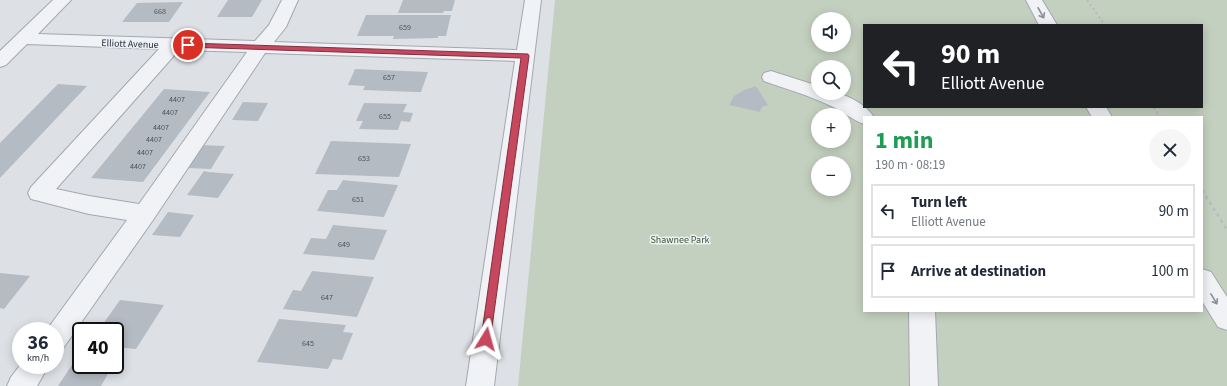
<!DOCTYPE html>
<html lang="en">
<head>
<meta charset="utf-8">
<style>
  body { margin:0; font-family:"Source Sans 3",sans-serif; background:#f6f6f7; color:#1f2937; height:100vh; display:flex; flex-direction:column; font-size:15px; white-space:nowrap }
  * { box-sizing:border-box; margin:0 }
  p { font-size:13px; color:#747a83 }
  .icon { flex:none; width:22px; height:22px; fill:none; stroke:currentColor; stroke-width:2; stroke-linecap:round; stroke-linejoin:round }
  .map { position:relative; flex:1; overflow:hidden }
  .sheet { position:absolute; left:863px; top:116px; width:340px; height:196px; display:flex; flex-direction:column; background:#fff; border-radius:0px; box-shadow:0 2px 10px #0003 }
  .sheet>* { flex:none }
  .top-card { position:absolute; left:863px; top:24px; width:340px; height:84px; border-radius:0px; box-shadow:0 2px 10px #0003; background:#202124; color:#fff; overflow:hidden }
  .buttons { position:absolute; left:811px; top:12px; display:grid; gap:8px }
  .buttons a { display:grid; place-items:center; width:40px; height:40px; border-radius:50%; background:#fff; box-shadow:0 2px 10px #0003; font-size:20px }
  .speed { position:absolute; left:12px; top:322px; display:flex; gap:8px; font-size:20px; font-weight:700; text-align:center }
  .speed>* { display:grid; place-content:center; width:52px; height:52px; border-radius:50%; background:#fff; box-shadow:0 2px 10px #0003; line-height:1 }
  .speed small { font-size:10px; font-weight:400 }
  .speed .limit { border:2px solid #111; border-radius:6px; background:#fff; color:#111 }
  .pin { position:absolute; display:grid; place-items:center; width:34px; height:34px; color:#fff; margin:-17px; border:2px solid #fff; border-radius:50%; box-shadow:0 1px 4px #0007 }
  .me { position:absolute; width:44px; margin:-22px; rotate:8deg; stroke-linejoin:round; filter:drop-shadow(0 0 3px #0008) }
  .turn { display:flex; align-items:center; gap:14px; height:84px; padding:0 12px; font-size:18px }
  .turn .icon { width:52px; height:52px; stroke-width:2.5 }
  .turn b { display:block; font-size:28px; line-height:34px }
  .round { display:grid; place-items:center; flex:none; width:42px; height:42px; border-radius:21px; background:#f6f6f7 }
  .headline { display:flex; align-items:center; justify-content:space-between; height:68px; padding:0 12px }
  h1 { font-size:24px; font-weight:700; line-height:30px; color:#1e9e55 }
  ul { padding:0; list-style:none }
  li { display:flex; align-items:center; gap:12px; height:54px; margin:0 8px 6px; padding:0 4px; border:2px solid #e0e1e3; border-radius:0px }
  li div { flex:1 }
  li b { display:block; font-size:15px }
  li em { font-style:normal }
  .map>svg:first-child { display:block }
  .green { fill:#c4d0bf; fill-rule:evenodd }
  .building { fill:#b5bbc3 }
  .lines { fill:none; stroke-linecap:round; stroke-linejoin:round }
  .minor-casing { stroke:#a3a8b0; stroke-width:2 }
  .path-far1 { stroke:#b8bcc1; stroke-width:2; stroke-dasharray:2.5 2.5; stroke-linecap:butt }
  .path { stroke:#b8bcc1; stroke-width:2.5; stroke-dasharray:3.5 3.5; stroke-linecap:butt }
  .minor { fill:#f0f2f5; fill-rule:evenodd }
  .oneway { stroke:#8c9198 }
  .route { fill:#c6485f; stroke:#812f3e }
  .labels { text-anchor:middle; stroke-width:3; stroke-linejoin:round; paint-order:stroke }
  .number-label { font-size:8px; fill:#4b535e }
  .street-label { font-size:10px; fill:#28303c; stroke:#edf0f4 }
  .park-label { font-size:10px; fill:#3d5736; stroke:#edf0f4 }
</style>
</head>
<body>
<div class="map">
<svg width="1227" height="386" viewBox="0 0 1227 386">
  <rect width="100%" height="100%" fill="#dde1e6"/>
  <path class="green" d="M555,0h672v386h-709zM818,19h26v26h-26zM864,25h338v82h-338zM818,67h26v26h-26zM818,115h26v26h-26zM864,117h338v194h-338zM818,163h26v26h-26z"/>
  <path class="building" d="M228,0h34l-10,17h-35z
    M403,0h52l-3,11h-8l-1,2h-45z
    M183,2l-14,20h-47l15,-19z
    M366,15h85l-5,21h-8v2l-45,1 1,-3h-37z
    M355,69l73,3 -7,20h-6l-52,-2 2,-4 -17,-1z
    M58,84l29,2 -87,92v-35z
    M756,86l12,19 -6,2 -2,5 -31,-7 5,-9 10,-6z
    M164,89l46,3 -67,90 -52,-4z
    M243,102l25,1 -10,18 -26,-1z
    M364,103l43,1 -4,8 10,1 -3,9 -9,-1 -3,9 -39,-1 4,-8h-7z
    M331,141l80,3 -12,33 -84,-3z
    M200,145l25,1 -14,23 -26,-1z
    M204,171l4,1 26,2 -16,24 -31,-3z
    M343,180l9,1 46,4 -14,32 -67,-6 11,-21h9z
    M168,212l26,3 -14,22 -28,-2z
    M333,225l54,5 -13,30 -71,-6 8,-16 15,1z
    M312,271l62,6 -17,40 -74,-8 10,-19 8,1z
    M0,273l30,3 -26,33 -4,-1z
    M120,300l44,5 -28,44 -21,-2v-16h-17z
    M279,319l67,6 -3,7 10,1 -11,27 -9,-1 -5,10 -71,-7z
    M81,351v14h32l-12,21h-43z"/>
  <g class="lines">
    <g class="minor-casing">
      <path id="minor" d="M53,0h18l-33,34 217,7 14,-16 13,-25h16l-12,27 -12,15 243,8 8,-50h16l-47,386h-28l49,-325 -250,-8 -112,167 -89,127 -9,4v-20h-9l81,-111 -38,-6 -50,-13 -8,-2 -3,-6 3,-6 128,-138 -132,-5 -21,21 -6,2v-16zM179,50l68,2 -108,152 -50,-8 -33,-7z
        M1026,0h16l15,25h-18z
        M771,71l47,15v7c6,0 13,-1 19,0 13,3 30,13 37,24h-10v7c-12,-4 -23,-14 -35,-19 -21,-10 -43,-16 -65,-24l-2,-4 2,-4z
        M1086,107h20l6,10h-20z
        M1202,269l9,3 16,25v33l-9,-3 -16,-26z
        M909,311h26l3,75h-28z
        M21,364v1h28l-12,21h-30l4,-9z"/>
    </g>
    <path class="path-far1" d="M1087,0l18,25
      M1154,107l5,10"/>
    <path class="path" d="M1202,190l25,40"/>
    <use href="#minor" class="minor"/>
  </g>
  <defs><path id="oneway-shaft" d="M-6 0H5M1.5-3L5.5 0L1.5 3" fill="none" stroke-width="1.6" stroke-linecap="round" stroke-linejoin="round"/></defs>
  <g class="oneway">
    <use href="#oneway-shaft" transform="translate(1041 13) rotate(61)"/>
    <use href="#oneway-shaft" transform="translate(1214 299) rotate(58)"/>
  </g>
  <path class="route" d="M188,43l340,11 1,2 -39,286 -4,2 -4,-2 -1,-3 40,-281 -336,-11v-3z"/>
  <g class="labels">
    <g class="number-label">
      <text x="160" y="14">668</text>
      <text x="405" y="30">659</text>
      <text x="389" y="80">657</text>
      <text x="177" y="102">4407</text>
      <text x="170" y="115">4407</text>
      <text x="385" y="119">655</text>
      <text x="161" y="130">4407</text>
      <text x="154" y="142">4407</text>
      <text x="145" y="155">4407</text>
      <text x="364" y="161">653</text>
      <text x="138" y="169">4407</text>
      <text x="358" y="202">651</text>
      <text x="344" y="247">649</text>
      <text x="327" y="300">647</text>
      <text x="308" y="346">645</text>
    </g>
    <g class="street-label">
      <text transform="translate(130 43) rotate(2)" y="4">Elliott Avenue</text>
    </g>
    <g class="park-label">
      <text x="680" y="243">Shawnee Park</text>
    </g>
  </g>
</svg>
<div class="buttons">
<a><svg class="icon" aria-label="sound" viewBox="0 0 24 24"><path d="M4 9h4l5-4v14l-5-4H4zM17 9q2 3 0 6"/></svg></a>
<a><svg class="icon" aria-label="search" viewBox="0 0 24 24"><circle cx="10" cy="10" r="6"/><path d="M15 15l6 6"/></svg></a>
<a>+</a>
<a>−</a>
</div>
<div class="speed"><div>36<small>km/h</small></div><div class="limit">40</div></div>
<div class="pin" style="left:188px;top:45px;background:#d93025"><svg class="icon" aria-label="arrive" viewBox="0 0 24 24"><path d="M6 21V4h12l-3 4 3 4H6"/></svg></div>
<svg class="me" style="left:486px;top:339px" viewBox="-20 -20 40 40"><path d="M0-17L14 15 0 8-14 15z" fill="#c6485f" stroke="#fff" stroke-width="4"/></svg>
<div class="top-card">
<div class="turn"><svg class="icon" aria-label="left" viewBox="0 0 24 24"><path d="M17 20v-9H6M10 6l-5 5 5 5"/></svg><div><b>90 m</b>Elliott Avenue</div></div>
</div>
<section class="sheet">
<div class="headline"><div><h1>1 min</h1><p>190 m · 08:19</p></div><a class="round"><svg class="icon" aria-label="close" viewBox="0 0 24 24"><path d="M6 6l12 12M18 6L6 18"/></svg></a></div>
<ul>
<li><svg class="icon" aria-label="left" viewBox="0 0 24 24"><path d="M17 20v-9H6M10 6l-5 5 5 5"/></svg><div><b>Turn left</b><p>Elliott Avenue</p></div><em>90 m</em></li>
<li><svg class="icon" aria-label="arrive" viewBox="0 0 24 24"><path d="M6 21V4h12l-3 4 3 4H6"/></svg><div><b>Arrive at destination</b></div><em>100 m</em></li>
</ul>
</section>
</div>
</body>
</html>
